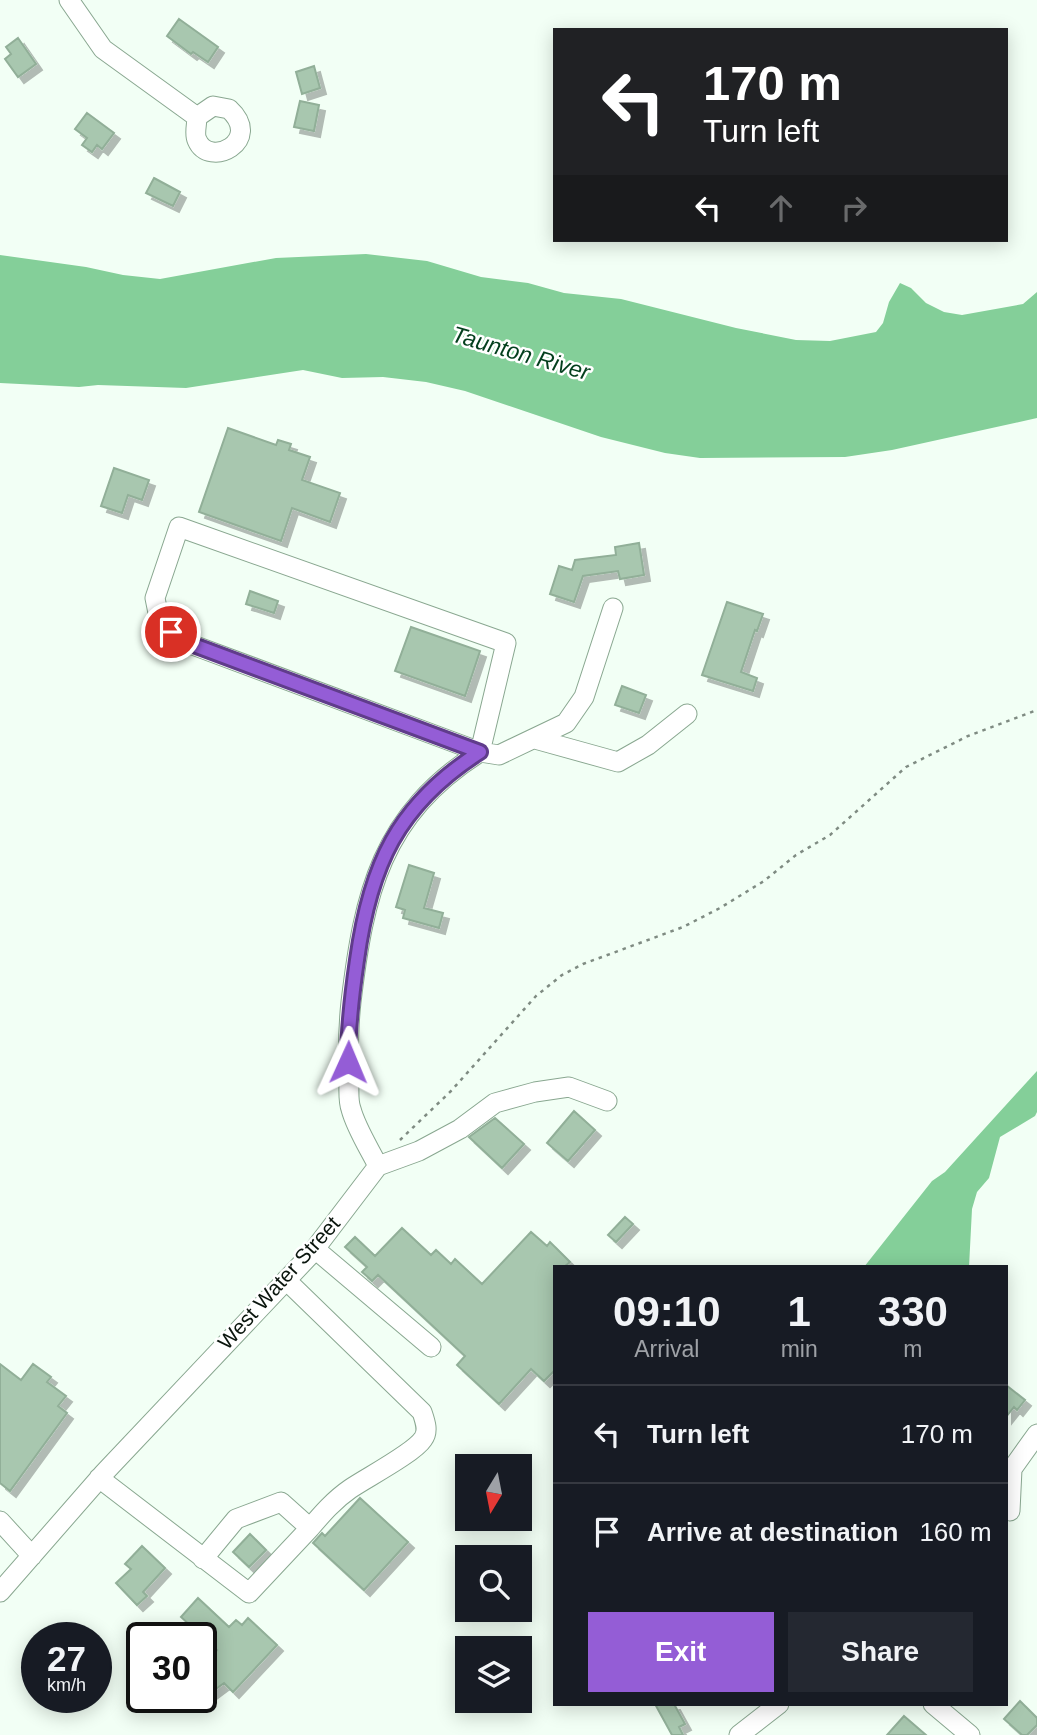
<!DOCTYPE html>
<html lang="en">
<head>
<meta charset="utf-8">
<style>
  body { margin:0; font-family:Helvetica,sans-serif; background:#242831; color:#f1f3f6; height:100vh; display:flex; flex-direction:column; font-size:26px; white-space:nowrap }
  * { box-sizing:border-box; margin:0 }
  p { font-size:23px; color:#9ea1a6 }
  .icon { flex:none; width:38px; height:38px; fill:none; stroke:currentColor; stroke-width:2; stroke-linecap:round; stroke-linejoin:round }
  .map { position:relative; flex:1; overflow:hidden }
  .side { position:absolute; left:553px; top:1265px; width:455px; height:441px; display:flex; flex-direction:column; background:#171b24; border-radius:0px; box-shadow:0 4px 18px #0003 }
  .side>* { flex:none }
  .top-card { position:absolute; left:553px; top:28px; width:455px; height:214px; border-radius:0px; box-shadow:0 4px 18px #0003; background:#202124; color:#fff; overflow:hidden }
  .needle { width:46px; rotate:190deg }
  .tools { position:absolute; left:455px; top:1454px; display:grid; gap:14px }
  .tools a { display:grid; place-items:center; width:77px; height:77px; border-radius:0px; background:#171b24; box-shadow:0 4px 18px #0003; font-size:35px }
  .speed { position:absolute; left:21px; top:1622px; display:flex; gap:14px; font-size:35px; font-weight:700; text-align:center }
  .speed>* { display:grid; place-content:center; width:91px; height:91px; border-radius:50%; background:#171b24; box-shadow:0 4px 18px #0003; line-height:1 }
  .speed small { font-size:18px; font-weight:400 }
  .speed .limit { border:4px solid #111; border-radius:10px; background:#fff; color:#111 }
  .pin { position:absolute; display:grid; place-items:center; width:60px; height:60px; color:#fff; margin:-30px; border:4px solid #fff; border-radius:50%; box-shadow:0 2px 7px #0007 }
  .me { position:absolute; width:77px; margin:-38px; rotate:1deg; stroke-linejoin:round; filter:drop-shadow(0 0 5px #0008) }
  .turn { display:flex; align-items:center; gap:24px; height:147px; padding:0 35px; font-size:32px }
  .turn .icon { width:91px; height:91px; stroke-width:2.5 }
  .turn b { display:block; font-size:49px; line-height:60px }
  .lanes { display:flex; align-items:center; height:66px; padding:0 35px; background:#0003; justify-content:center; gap:35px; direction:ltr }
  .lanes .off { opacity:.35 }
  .eta { display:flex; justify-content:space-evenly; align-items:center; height:119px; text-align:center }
  .eta b { font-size:42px; font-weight:800; line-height:49px }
  .primary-button { display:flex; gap:14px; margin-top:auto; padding:14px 35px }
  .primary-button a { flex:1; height:80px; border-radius:0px; background:#945dd6; color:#fff; font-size:28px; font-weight:800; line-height:80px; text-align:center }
  .primary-button a+a { background:#242831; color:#f1f3f6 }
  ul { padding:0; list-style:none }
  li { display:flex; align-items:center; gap:21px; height:98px; padding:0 35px; border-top:2px solid #363941 }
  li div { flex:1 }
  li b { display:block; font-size:26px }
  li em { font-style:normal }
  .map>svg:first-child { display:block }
  .water { fill:#84cf99 }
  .building { fill:#a8c7af; stroke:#91af98; stroke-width:2; filter:url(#shadow) }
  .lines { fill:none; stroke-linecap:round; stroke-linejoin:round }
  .minor-casing { stroke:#89a790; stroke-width:21 }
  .path { stroke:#7f8b82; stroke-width:2.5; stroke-dasharray:3.5 5; stroke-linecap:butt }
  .minor { stroke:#fff; stroke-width:19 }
  .route-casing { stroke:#603c8b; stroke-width:18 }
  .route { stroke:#945dd6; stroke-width:12 }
  .labels { text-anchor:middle; stroke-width:5; stroke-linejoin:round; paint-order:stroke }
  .street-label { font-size:21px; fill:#0a150d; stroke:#fff }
  .water-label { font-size:23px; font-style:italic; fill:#033f1d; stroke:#fff }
</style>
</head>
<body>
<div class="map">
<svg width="1037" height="1735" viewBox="0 0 1037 1735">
  <defs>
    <filter id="shadow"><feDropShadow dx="6" dy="6" stdDeviation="0" flood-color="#0004"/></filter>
  </defs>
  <rect width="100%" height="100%" fill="#f2fff5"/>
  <path class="water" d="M366,254l61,7 54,16 47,6 36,10 57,6 115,29 60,12 34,1 46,-9 7,-9 6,-21 11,-19 11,5 15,15 18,9 18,3 61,-11 14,-12v126l-145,32 -47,7 -145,1 -35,-5 -64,-16 -136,-46 -39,-9 -43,-5 -41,1 -39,-8 -117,18 -88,-3 -19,2 -79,-4v-128l86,12 37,8 37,4 116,-21z
    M1037,1071v41l-2,4 -35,21 -11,41 -12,14 -5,17 -3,58h-105l68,-86 13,-9z"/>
  <path class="building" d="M179,19l39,28 -10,15 -15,-10 -2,2 -24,-18z
    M18,38l18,26 -18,13 -13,-18 6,-5 -5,-7z
    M314,66l6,22 -18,6 -6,-22z
    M300,101l19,4 -5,26 -20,-4z
    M87,113l27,20 -12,16 -5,-4 -5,7 -10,-7 5,-7 -12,-9z
    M154,178l26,14 -7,14 -27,-13z
    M228,428l48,17 2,-5 13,4 -2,6 21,7 -8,23 38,13 -10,29 -38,-14 -11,33 -82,-29z
    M114,468l35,12 -7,20 -14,-5 -6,18 -21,-7z
    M639,543l5,32 -24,4 -2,-8 -35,5 -9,26 -24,-8 9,-28 13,4 3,-10 41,-5 -1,-8z
    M250,591l28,10 -4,12 -28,-9z
    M727,602l36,12 -6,17 -2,-1 -14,42 16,6 -4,13 -51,-16z
    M411,627l69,24 -15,45 -70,-25z
    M622,686l24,9 -7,18 -24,-8z
    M409,865l25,8 -10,35 19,5 -4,15 -36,-10 2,-8 -9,-3z
    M574,1111l21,19 -27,31 -21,-18z
    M495,1118l29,26 -22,24 -33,-31z
    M625,1217l8,7 -17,18 -8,-7z
    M402,1228l29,27 5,-5 15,14 4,-5 27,25 49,-52 16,14 3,-4 20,20 -6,5h-9v103l-11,11 -13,-12 -32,35 -42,-39 8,-9 -87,-81 -6,6 -2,-2 -8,-7 5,-5 -22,-20 10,-10 20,19z
    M0,1364l21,16 12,-16 18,13 -4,5 19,14 -8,10 9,7 -57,78 -10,-8z
    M1006,1385l19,15 -8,10 -3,-3 -8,10z
    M360,1498l48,44 -44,48 -51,-47 9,-10 3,3z
    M250,1534l16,16 -17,17 -16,-15z
    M142,1546l23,22 -22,24 4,4 -10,9 -21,-22 15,-14 -6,-5z
    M198,1598l31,29 7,-7 6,5 6,-7 29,27 -44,47 -9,-9 -23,17v-30l16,-20 -36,-33z
    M1020,1701l17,17v7l-10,10h-5l-18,-16z
    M655,1704h19l11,20 -6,3 4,8h-11z
    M904,1716l22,19h-39z"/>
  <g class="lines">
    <g class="minor-casing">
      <path id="minor" d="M69,0l34,49 94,68
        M213,106l16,3c35,32 -20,60 -32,31 -3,-6 0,-16 0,-23z
        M179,527l327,116 -26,109 -298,-111 -22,-18 -5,-25z
        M535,739l83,23 30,-17 39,-31
        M378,1166l41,-15 41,-22 35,-26 40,-11 34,-5 38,14
        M315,1249l116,98
        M286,1280l136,132c3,9 7,19 1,27 -9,14 -57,39 -73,50 -16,11 -28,25 -40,39
        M99,1478l150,115 61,-65 -29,-26 -45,17 -33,40
        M1010,1511l2,-42 25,-35
        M0,1521l32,35
        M0,1592l104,-119 207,-219 67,-88c-9,-18 -22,-38 -27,-57 -3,-8 -2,-19 -2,-27 -1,-27 -1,-53 2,-80 13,-109 30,-187 129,-250l19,3 67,-32 18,-26 29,-89
        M933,1704l37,31
        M739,1735l40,-31"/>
    </g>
    <path class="path" d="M400,1140l51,-49 85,-95 26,-21 21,-11 100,-37 37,-19 44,-27 32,-26 34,-20 76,-68 62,-31 69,-26"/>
    <use href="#minor" class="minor"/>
  </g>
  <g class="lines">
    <g class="route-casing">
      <path id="route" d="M171,632l12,9 297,111c-83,53 -110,114 -123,208 -5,34 -9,67 -9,102"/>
    </g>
    <use href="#route" class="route"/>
  </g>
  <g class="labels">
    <g class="street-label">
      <text transform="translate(279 1283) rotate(-48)" y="7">West Water Street</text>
    </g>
    <g class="water-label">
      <text transform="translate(521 353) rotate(16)" y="8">Taunton River</text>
    </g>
  </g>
</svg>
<div class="tools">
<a><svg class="needle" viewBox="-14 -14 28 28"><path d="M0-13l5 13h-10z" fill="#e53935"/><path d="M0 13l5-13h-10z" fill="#9ea1a6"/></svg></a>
<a><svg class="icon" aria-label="search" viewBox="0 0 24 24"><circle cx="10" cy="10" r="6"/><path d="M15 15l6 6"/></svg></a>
<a><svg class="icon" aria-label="layers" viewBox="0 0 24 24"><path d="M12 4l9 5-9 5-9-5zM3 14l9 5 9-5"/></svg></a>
</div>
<div class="speed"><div>27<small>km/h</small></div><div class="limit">30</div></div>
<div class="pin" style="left:171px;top:632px;background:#d93025"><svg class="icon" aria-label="arrive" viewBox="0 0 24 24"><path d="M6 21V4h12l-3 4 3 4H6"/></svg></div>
<svg class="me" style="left:348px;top:1062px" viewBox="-20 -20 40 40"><path d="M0-17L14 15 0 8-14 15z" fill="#945dd6" stroke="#fff" stroke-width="4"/></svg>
<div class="top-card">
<div class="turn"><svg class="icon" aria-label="left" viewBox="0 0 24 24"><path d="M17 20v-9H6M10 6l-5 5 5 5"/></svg><div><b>170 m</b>Turn left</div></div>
<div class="lanes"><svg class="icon" aria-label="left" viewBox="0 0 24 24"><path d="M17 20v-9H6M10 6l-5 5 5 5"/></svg><svg class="icon off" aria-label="ahead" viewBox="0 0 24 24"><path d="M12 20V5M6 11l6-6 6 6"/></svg><svg class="icon off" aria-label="right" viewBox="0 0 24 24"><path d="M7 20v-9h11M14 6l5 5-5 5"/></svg></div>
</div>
<section class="side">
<div class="eta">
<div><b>09:10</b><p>Arrival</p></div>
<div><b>1</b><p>min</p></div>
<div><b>330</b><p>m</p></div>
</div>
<ul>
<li><svg class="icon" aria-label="left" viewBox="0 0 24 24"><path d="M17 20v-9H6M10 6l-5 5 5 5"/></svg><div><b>Turn left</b></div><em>170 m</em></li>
<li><svg class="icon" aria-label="arrive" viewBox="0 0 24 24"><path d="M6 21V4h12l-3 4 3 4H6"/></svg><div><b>Arrive at destination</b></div><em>160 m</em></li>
</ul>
<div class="primary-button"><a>Exit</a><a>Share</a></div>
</section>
</div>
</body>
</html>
